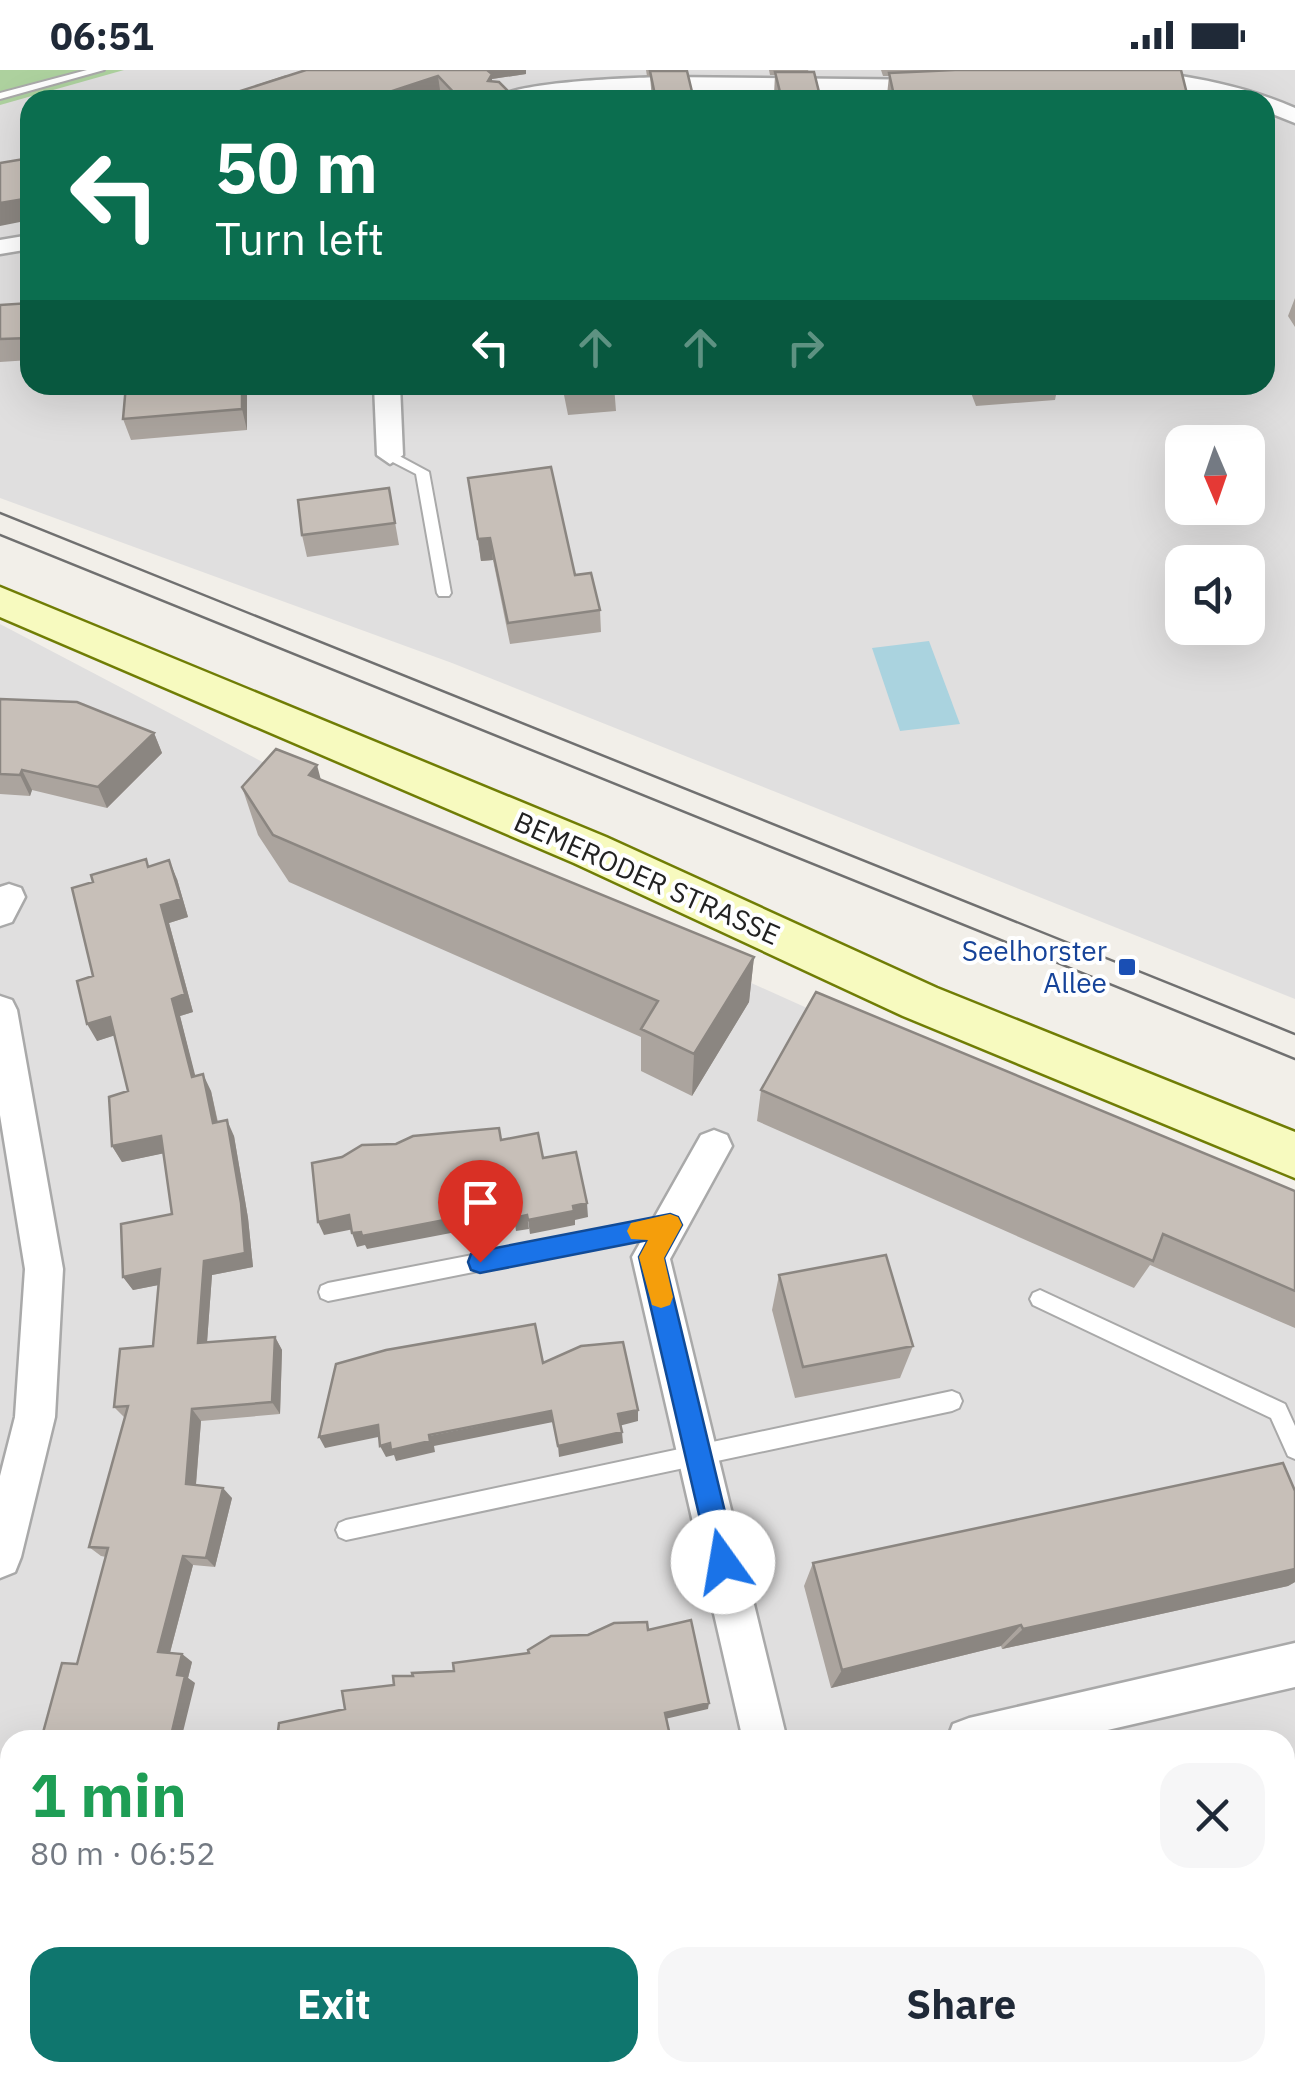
<!DOCTYPE html>
<html lang="en">
<head>
<meta charset="utf-8">
<style>
  body { margin:0; font-family:"IBM Plex Sans",sans-serif; background:#f6f6f7; color:#1f2937; height:100vh; display:flex; flex-direction:column; font-size:38px; white-space:nowrap }
  * { box-sizing:border-box; margin:0 }
  p { font-size:32px; color:#747a83 }
  .icon { flex:none; width:55px; height:55px; fill:none; stroke:currentColor; stroke-width:2; stroke-linecap:round; stroke-linejoin:round }
  .map { position:relative; flex:1; overflow:hidden }
  .side { position:absolute; left:0px; top:1660px; width:1295px; height:352px; display:flex; flex-direction:column; background:#fff; border-radius:30px 30px 0 0; box-shadow:0 10px 40px #0002 }
  .side>* { flex:none }
  .hud { position:absolute; left:20px; top:20px; width:1255px; height:305px; border-radius:30px; box-shadow:0 10px 40px #0002; background:#0b6e4f; color:#fff; overflow:hidden }
  .needle { width:65px; rotate:178deg }
  .tools { position:absolute; left:1165px; top:355px; display:grid; gap:20px }
  .tools a { display:grid; place-items:center; width:100px; height:100px; border-radius:20px; background:#fff; box-shadow:0 10px 40px #0002; font-size:50px }
  .pin { position:absolute; display:grid; place-items:center; width:85px; height:85px; color:#fff; margin:-102px -42px; border-radius:50% 50% 50% 0; rotate:-45deg; box-shadow:0 0 10px #0007 }
  .pin .icon { rotate:45deg }
  .me { position:absolute; width:110px; margin:-55px; rotate:347deg; stroke-linejoin:round; filter:drop-shadow(0 0 8px #0008) }
  .turn { display:flex; align-items:center; gap:35px; height:210px; padding:0 30px; font-size:45px }
  .turn .icon { width:130px; height:130px; stroke-width:2.5 }
  .turn b { display:block; font-size:70px; line-height:85px }
  .lanes { display:flex; align-items:center; height:95px; padding:0 30px; background:#0003; justify-content:center; gap:50px; direction:ltr }
  .lanes .off { opacity:.35 }
  .round { display:grid; place-items:center; flex:none; width:105px; height:105px; border-radius:30px; background:#f6f6f7 }
  .summary { display:flex; align-items:center; justify-content:space-between; height:170px; padding:0 30px }
  h1 { font-size:60px; font-weight:700; line-height:75px; color:#1e9e55 }
  .action { display:flex; gap:20px; margin-top:auto; padding:20px 30px }
  .action a { flex:1; height:115px; border-radius:30px; background:#0f766e; color:#fff; font-size:40px; font-weight:700; line-height:115px; text-align:center }
  .action a+a { background:#f6f6f7; color:#1f2937 }
  .status { display:flex; justify-content:space-between; align-items:center; height:70px; padding:0 50px; background:#fff; direction:ltr }
  .status svg { height:28px; fill:currentColor }
  .map>svg:first-child { display:block }
  .residential { fill:#e0dfdf; fill-rule:evenodd }
  .forest { fill:#add19e }
  .water { fill:#aad3df }
  .lines { fill:none; stroke-linecap:round; stroke-linejoin:round }
  .lane-casing { stroke:#a9a9a9; stroke-width:4 }
  .street-casing { stroke:#a9a9a9; stroke-width:5 }
  .secondary-casing { stroke:#707d05; stroke-width:5 }
  .lane { fill:#fff; fill-rule:evenodd }
  .street { fill:#fff; fill-rule:evenodd }
  .secondary { fill:#f7fabf; fill-rule:evenodd }
  .tram { stroke:#707070; stroke-width:2.5 }
  .wall { fill:#aba49e }
  .shaded-wall { fill:#8b8681 }
  .building { fill:#c7bfb8; stroke:#8b8681; stroke-width:2.5 }
  .route { fill:#1a73e8; stroke:#114b97; stroke-width:2.5 }
  .slow { fill:#f59e0b }
  .transit-dot { fill:#1a4fb4; stroke:#fff; stroke-width:4 }
  .labels { text-anchor:middle; stroke-width:8; stroke-linejoin:round; paint-order:stroke }
  .street-label { font-size:28px; fill:#222; stroke:#fff }
  .transit-label { font-size:28px; fill:#164399; stroke:#fff; text-anchor:end }
</style>
</head>
<body>
<div class="status"><b>06:51</b><svg viewBox="0 0 49 12"><path d="M0 12V9h3v3zM5 12V6h3v6zM10 12V3h3v9zM15 12V0h3v12zM26 1h20v11H26zM47 4h2v5h-2z"/></svg></div>
<div class="map">
<svg width="1295" height="2012" viewBox="0 0 1295 2012">
  <rect width="100%" height="100%" fill="#f2efe9"/>
  <path class="residential" d="M89,0h1206v929l-843,-336 -452,-165v-406zM30,30h1235v285h-1235zM1182,372h66v66h-66zM1182,492h66v66h-66z
    M0,554l272,143 535,241 488,208v866h-1295zM10,1670h1275v332h-1275z"/>
  <path class="forest" d="M0,0h124l-124,35z"/>
  <path class="water" d="M929,571l31,83 -60,7 -28,-83z"/>
  <g class="lines">
    <g class="lane-casing">
      <path id="lane" d="M87,0h17l-104,29v-6z
        M390,381l39,21 22,121 -2,3h-10l-2,-3 -21,-119 -31,-16 -2,-3z
        M669,1147l7,2 2,6 -2,6 -7,2 -341,68 -7,-3 -2,-6 2,-6 7,-3z
        M1040,1220l245,114 10,22v33l-7,-3 -17,-38 -238,-113 -3,-6 3,-6z
        M952,1321l7,3 3,7 -3,7 -7,3 -606,129 -7,-3 -3,-7 3,-7 7,-3z"/>
    </g>
    <g class="street-casing">
      <path id="street" d="M1140,0c54,7 105,16 155,38v15l-30,-12v-11c-21,0 -127,-13 -139,-24z
        M665,7l271,3 11,6 -11,6 -271,-2 -172,10c20,-19 140,-22 172,-23z
        M30,165v14l-30,5v-14z
        M374,315h26l3,70 -13,9 -13,-9z
        M9,814l12,4 4,9 -13,25 -12,4v-39z
        M0,926l12,4 5,10 46,259 -8,148 -34,140 -6,15 -15,6v-102l15,-59 10,-148 -25,-154z
        M714,1060l13,5 5,11 -62,113 117,481h-44l-111,-483 69,-122z
        M1295,1573v44l-231,53h-117l6,-16 16,-6z
        M1295,1750v46l-10,3v-46z
        M10,1973v29h22l-4,10h-28v-36z
        M331,2002h84l-4,10h-76z"/>
    </g>
    <g class="secondary-casing">
      <path id="secondary" d="M0,517l606,250 331,151 358,144v46l-392,-162 -329,-153 -574,-246z"/>
    </g>
    <use href="#lane" class="lane"/>
    <use href="#street" class="street"/>
    <use href="#secondary" class="secondary"/>
    <path class="tram" d="M0,443l1295,521
      M0,465l1295,524"/>
  </g>
  <path class="wall" d="M646,0h36l12,30h-42l-2,-24h-3z
    M769,0h39l13,30h-46l-1,-6 1,-19h-5z
    M881,0h300l4,30h-297l-1,-5 2,-19h-6z
    M526,4l-34,5v3l25,18h-74l-2,-3 -10,3h-219l74,-25z
    M1295,228v29l-7,-11z
    M30,233v57l-30,2v-57z
    M247,315v45l-116,10 -8,-21z
    M562,315h52l2,26 -48,4z
    M968,315h90l-3,15 -79,6z
    M468,408l107,97 25,35 1,22 -91,12 -17,-84 -12,1z
    M389,418l10,57 -92,12 -5,-22z
    M0,629l154,34 8,20 -55,55 -75,-18 -2,6 -30,-2z
    M321,710l433,177 -5,45 -57,94 -51,-25v-34l-352,-155 -31,-47 -16,-48z
    M149,796l28,13 11,38 -19,6 24,89 -13,4 15,61 16,14 7,31 16,14 14,82 5,49 -41,8 -5,67 68,-5 7,13 -2,64 -79,7 -5,64 36,13 -17,69 -22,-2 -23,88 12,1 10,8 -4,16 7,5 -118,-19 29,-107 -5,-1 -12,-9 36,-129 -11,-11 39,-61 5,-61 -25,5 -10,-13 49,-63 -8,-61 -42,9 -10,-16 16,-55 -13,-56 -18,6 -4,-65v-94z
    M761,1020l534,101v137l-145,-63 -16,23 -377,-167z
    M779,1205l134,71 -13,32 -105,20 -23,-88z
    M1295,1421v91l-7,4 -286,63 -1,-3 -170,42 -27,-102 9,-23z
    M1295,1928v22l-7,-20z
    M1023,2002l10,2 2,8h-51z
    M1112,2002h132l4,10h-133z"/>
  <path class="shaded-wall" d="M478,0h48v4l-34,5 1,17z
    M438,6l3,21 -10,3h-66z
    M30,128v22l-30,6v-23z
    M242,315h5v45l-5,-21z
    M490,468l3,22 -12,1 -3,-22z
    M154,663l8,20 -55,55 -9,-21z
    M317,695l13,49 -21,-39z
    M22,700l10,20 -2,6 -10,-21z
    M169,790l8,19 11,38 -19,6 24,89 -13,4 20,78 -8,-17 -20,-78 -11,-94z
    M754,887l-5,45 -57,94 2,-42z
    M110,947l9,17 -22,7 -10,-17z
    M203,1004l8,17 10,48 -8,-16z
    M227,1050l7,16 14,82 5,49 -41,8 -6,81 -8,-13 6,-82z
    M161,1066l9,16 -48,10 -10,-16z
    M587,1133l1,14 -13,3v5l-45,9 -2,-14 45,-14z
    M512,1137l2,14 -147,28 -2,-4 -8,2 -5,-14z
    M349,1145l5,14 -30,6 -6,-13z
    M527,1145l2,14 -13,2 -2,-13z
    M160,1199l9,14 -36,7 -10,-13z
    M275,1267l7,13 -2,64 -8,-12z
    M192,1339l9,12 -6,74 -9,-11z
    M638,1340v11l-19,5 -1,-12z
    M551,1341l2,11 -119,24 1,6 -39,9 -2,-6 -8,2 -6,-11z
    M378,1355l5,11 -58,12 -6,-11z
    M622,1362l1,11 -64,14 -1,-11z
    M223,1418l9,10 -17,69 -9,-9z
    M183,1486l10,9 -25,95 -10,-8z
    M1295,1499v13l-7,4 -286,63 21,-20z
    M1021,1555l-20,21 -170,42 11,-18z
    M182,1584l10,8 -4,16 7,5 -14,57h-11l7,-65z
    M709,1633l-1,6 -43,10v-6z
    M669,1661v6l-15,3h-24z"/>
  <path class="building" d="M306,0h181l5,4 -4,7 11,1 18,18h-56l-23,-24 -73,24h-153z
    M955,0h226l6,24 -2,6h-107l-17,-3 1,3h-167l-6,-27z
    M650,1h37l7,29h-38z
    M775,2h39l7,28h-39z
    M30,88v40l-30,5v-40z
    M30,233v35l-30,1v-34z
    M126,315h116v24l-119,10z
    M565,315h49l1,4 -49,4z
    M551,397l24,108 16,-2 9,37 -92,13 -18,-85 -12,1 -10,-61z
    M389,418l6,35 -93,12 -4,-35z
    M0,629l77,3 77,31 -56,54 -76,-17 -2,5 -20,-1z
    M276,679l41,16 -8,10 445,182 -60,97 -53,-25 17,-28 -385,-166 -31,-48z
    M146,789l2,8 21,-7 12,39 -20,6 24,89 -13,5 20,78 11,-3 10,49 14,-3 14,83 4,50 -41,8 -6,82 77,-6 -3,65 -80,7 -6,75 37,4 -17,70 -23,-2 -25,96 24,2 -5,21 8,1 -15,64h-129l21,-77 15,1 31,-116 -19,-1 39,-141 -14,1 6,-58 33,-3 7,-77 -37,8 -2,-53 51,-10 -11,-78 -49,10 -3,-49 19,-6 -18,-74 -23,7 -10,-43 16,-5 -21,-88 21,-6 -2,-7z
    M816,922l479,199v100l-132,-57 -10,27 -392,-171z
    M499,1058l2,12 37,-7 5,25 33,-6 11,51 -14,3 1,5 -46,9 -1,-5 -13,3 -2,-11 -150,29 -1,-4 -9,1 -3,-18 -31,7 -6,-59 30,-6 20,-12 34,-1 17,-8z
    M886,1185l27,91 -110,21 -24,-92z
    M535,1254l8,39 38,-17 42,-4 15,68 -20,4 4,18 -64,14 -7,-35 -122,24 1,6 -39,9 -1,-7 -10,3 -2,-21 -59,12 17,-73 50,-14z
    M1283,1393l12,28v78l-272,60 -2,-4 -179,45 -29,-107z
    M691,1550l18,83 -44,10 4,18 -39,9h-353l2,-17 66,-14 -3,-18 52,-6 -1,-9h20l-1,-3 42,-2 -1,-8 76,-10 -1,-3 23,-14 37,-1 26,-12 33,-1 1,8z
    M10,1804v62l-10,2v-62z
    M814,2002h58l3,10h-58z
    M1124,2002h120l4,10h-121z
    M1033,2004l2,8h-33z"/>
  <path class="route" d="M670,1144l8,3 4,8 -18,33 73,304 -4,10 -10,4 -9,-4 -4,-10 -71,-305 9,-17 -168,33 -9,-3 -3,-8 3,-8 9,-3z"/>
  <path class="slow" d="M670,1144l8,3 4,8 -18,33 9,39 -3,8 -9,3 -9,-3 -13,-48 9,-17 -17,-1 -4,-8 4,-8z"/>
  <rect class="transit-dot" x="1117" y="887" width="20" height="20" rx="5"/>
  <g class="labels">
    <g class="street-label">
      <text transform="translate(647 808) rotate(24)" y="10">BEMERODER STRASSE</text>
    </g>
    <g class="transit-label">
      <text x="1107" y="891">Seelhorster<tspan x="1107" dy="32">Allee</tspan></text>
    </g>
  </g>
</svg>
<div class="tools">
<a><svg class="needle" viewBox="-14 -14 28 28"><path d="M0-13l5 13h-10z" fill="#e53935"/><path d="M0 13l5-13h-10z" fill="#747a83"/></svg></a>
<a><svg class="icon" aria-label="sound" viewBox="0 0 24 24"><path d="M4 9h4l5-4v14l-5-4H4zM17 9q2 3 0 6"/></svg></a>
</div>
<div class="pin" style="left:480px;top:1192px;background:#d93025"><svg class="icon" aria-label="arrive" viewBox="0 0 24 24"><path d="M6 21V4h12l-3 4 3 4H6"/></svg></div>
<svg class="me" style="left:723px;top:1492px" viewBox="-20 -20 40 40"><circle r="19" fill="#fff"/><path d="M0-13L10 11 0 6-10 11z" fill="#1a73e8"/></svg>
<div class="hud">
<div class="turn"><svg class="icon" aria-label="left" viewBox="0 0 24 24"><path d="M17 20v-9H6M10 6l-5 5 5 5"/></svg><div><b>50 m</b>Turn left</div></div>
<div class="lanes"><svg class="icon" aria-label="left" viewBox="0 0 24 24"><path d="M17 20v-9H6M10 6l-5 5 5 5"/></svg><svg class="icon off" aria-label="ahead" viewBox="0 0 24 24"><path d="M12 20V5M6 11l6-6 6 6"/></svg><svg class="icon off" aria-label="ahead" viewBox="0 0 24 24"><path d="M12 20V5M6 11l6-6 6 6"/></svg><svg class="icon off" aria-label="right" viewBox="0 0 24 24"><path d="M7 20v-9h11M14 6l5 5-5 5"/></svg></div>
</div>
<section class="side">
<div class="summary"><div><h1>1 min</h1><p>80 m · 06:52</p></div><a class="round"><svg class="icon" aria-label="close" viewBox="0 0 24 24"><path d="M6 6l12 12M18 6L6 18"/></svg></a></div>
<div class="action"><a>Exit</a><a>Share</a></div>
</section>
</div>
</body>
</html>
